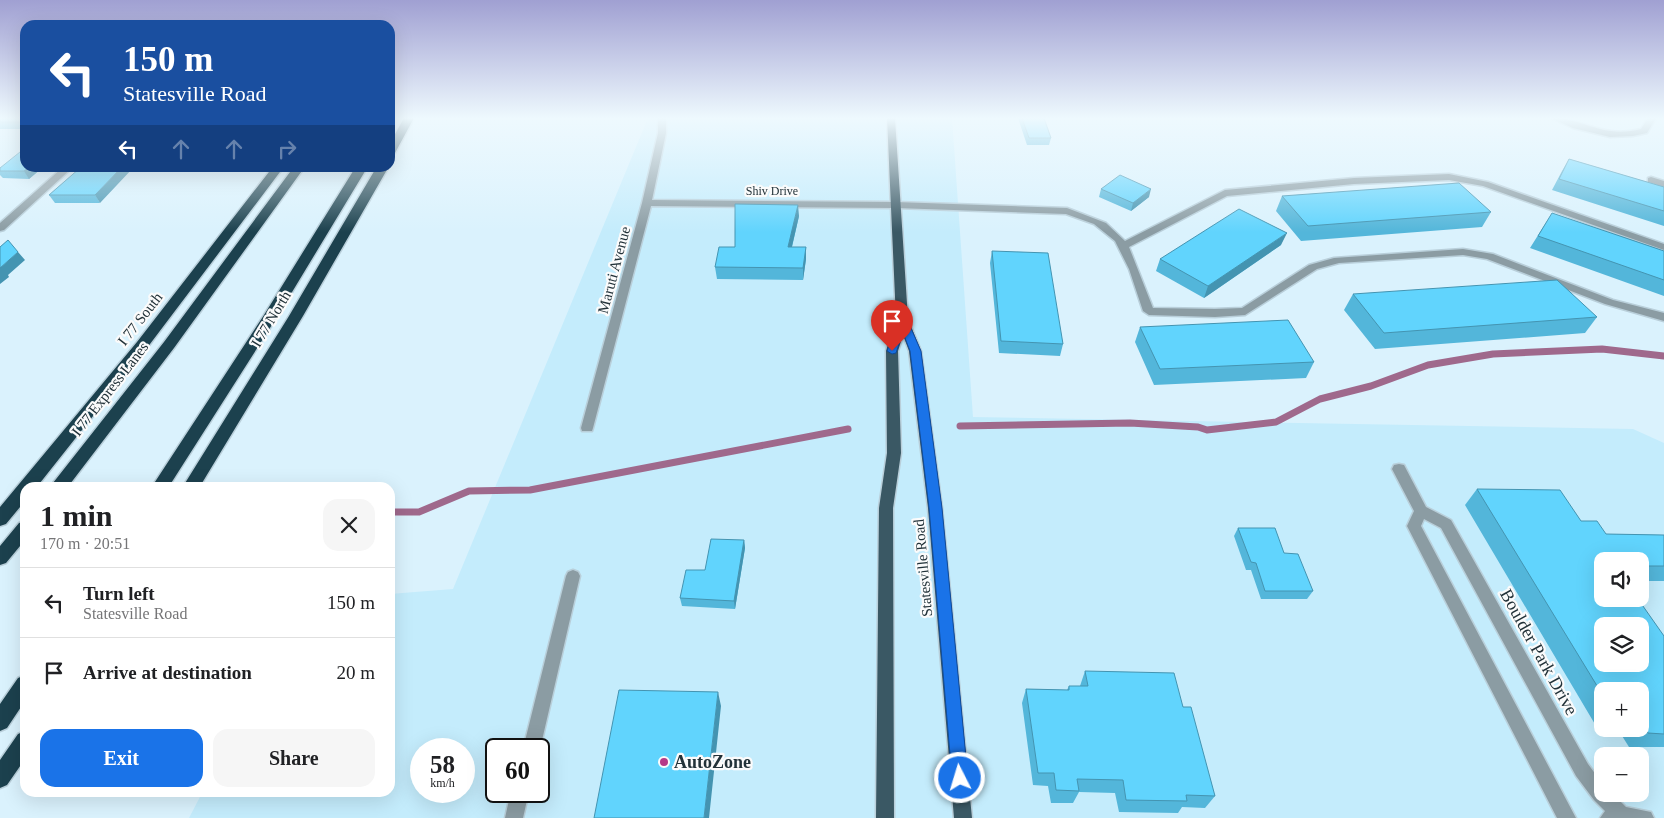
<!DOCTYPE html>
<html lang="en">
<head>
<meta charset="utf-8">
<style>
  body { margin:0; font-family:Georgia,serif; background:#f6f6f6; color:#202124; height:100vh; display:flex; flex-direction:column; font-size:19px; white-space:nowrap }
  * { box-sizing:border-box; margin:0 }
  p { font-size:16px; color:#757577 }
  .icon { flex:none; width:28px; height:28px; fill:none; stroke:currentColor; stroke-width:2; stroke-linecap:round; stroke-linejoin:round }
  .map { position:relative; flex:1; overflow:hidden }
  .sheet { position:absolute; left:20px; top:482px; width:375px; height:315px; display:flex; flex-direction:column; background:#fff; border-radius:15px; box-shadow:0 5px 20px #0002 }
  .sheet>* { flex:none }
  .banner { position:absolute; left:20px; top:20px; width:375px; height:152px; border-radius:15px; box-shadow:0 5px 20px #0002; background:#1a4fa0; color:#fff; overflow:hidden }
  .tools { position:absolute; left:1594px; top:552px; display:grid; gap:10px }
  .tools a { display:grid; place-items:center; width:55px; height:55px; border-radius:10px; background:#fff; box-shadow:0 5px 20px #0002; font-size:25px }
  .speed { position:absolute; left:410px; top:738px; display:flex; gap:10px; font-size:25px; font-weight:700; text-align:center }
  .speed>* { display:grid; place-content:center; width:65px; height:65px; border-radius:50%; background:#fff; box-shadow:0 5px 20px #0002; line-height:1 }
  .speed small { font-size:12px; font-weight:400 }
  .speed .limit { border:2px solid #111; border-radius:8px; background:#fff; color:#111 }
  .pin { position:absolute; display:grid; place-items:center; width:42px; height:42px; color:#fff; margin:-51px -21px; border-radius:50% 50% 50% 0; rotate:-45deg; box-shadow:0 0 5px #0007 }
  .pin .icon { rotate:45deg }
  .me { position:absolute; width:55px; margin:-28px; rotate:355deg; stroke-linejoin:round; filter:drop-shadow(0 0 4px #0008) }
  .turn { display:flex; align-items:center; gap:18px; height:105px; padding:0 20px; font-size:22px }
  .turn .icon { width:65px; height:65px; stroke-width:2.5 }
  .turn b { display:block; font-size:35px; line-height:42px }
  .lanes { display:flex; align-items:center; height:48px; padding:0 20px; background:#0003; justify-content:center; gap:25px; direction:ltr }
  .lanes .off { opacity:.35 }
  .round { display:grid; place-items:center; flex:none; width:52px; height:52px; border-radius:15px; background:#f6f6f6 }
  .summary { display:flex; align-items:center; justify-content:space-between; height:85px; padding:0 20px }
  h1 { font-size:30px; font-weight:800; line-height:38px }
  .action { display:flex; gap:10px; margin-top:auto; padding:10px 20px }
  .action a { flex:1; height:58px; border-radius:15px; background:#1a73e8; color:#fff; font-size:20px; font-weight:800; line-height:58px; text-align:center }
  .action a+a { background:#f6f6f6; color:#202124 }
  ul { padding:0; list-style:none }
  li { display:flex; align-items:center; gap:15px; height:70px; padding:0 20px; border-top:1px solid #e0e0e0 }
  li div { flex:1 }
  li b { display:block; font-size:19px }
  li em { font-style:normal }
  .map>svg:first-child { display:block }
  .built { fill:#c4ecfc; fill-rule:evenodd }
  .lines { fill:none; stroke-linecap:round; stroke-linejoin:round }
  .stream { stroke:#9f698c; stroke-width:7 }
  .minor-casing { stroke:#b9cfda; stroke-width:3 }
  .primary-casing { stroke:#b9cfda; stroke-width:3 }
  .motorway-casing { stroke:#b9cfda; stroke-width:3 }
  .minor { fill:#8b9ca3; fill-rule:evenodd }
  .primary { fill:#3a5864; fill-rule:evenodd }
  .motorway { fill:#1c414e; fill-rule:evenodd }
  .wall { fill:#53b6da; fill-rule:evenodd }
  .shaded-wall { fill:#4494b1 }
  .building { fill:#61d4fd; stroke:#4494b1; fill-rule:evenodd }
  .route { fill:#1a73e8; stroke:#114b97 }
  .poi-dot { fill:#b63988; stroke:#fbfbfb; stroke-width:2 }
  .labels { text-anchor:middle; stroke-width:4.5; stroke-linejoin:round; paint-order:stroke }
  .far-street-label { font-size:12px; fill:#223239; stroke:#fbfbfb }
  .street-label { font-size:15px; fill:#223239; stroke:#fbfbfb }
  .near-street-label { font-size:18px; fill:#223239; stroke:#fbfbfb }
  .near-poi-label { font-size:18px; font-weight:bold; fill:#223239; stroke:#fbfbfb; text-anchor:start }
</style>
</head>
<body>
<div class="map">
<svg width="1664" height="818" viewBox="0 0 1664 818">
  <rect width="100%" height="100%" fill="#daf2fd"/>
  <path class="built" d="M648,118h304l21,299 660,12 31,14v375h-1475l13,-25 188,-1v-198l63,-5zM1602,561h38v38h-38zM1602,626h38v38h-38zM1602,691h38v38h-38zM421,749h43v42h-43zM496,749h43v42h-43zM1602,756h38v38h-38z"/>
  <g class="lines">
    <path class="stream" d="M960,426l170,-3 68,4 9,3 69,-8 44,-23 51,-13 57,-21 65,-11 109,-5 62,7
      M390,512h29l50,-21 61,-1 318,-61"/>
    <g class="minor-casing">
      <path id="minor" d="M658,118h8v15l-14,67 244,2 171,6 39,15 19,18 100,-51 129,-12 95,-4 39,8 176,62v6l-181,-64 -34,-6 -95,4 -127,12 -98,51 24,61 62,1 27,-1 67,-43 25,-7 129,-9 30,5 120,46 51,13v8l-59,-17 -118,-45 -24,-4 -124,8 -22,6 -72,46 -30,2 -66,-2 -6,-4 -14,-42 -14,-28 -21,-17 -28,-10 -170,-6 -245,-2 -58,222 -1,3h-10l-1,-3 61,-225 16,-70z
        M1551,118c33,0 51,21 90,11l7,-11h8l-9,15 -14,3 -23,1 -37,-9z
        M62,168h10l-68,62 -4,1v-8z
        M1651,177l13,4v6l-16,-5v-4z
        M1399,464l5,1 22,42 25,13 137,244 14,19v11h11l13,13 25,5 3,6h-54l5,-7 -11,-11 -18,-24 -135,-248 -17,-9 -3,7 155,292h-19l-150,-292 7,-15 -22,-42 2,-4z
        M573,570l5,2 2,4 -40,173 -1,2v-2h-16l43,-173 2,-4z
        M511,791h18l-6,27h-18z"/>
    </g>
    <g class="primary-casing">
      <path id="primary" d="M887,118h8l13,201 13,32 21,157 30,310h-18l-26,-310 -19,-157 -6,-16 -5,16 3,102 -8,55 1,310h-18l3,-310 8,-55 -1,-102 10,-32z"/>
    </g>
    <g class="motorway-casing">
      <path id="motorway" d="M404,118h10l-19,35 -5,3v-13z
        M272,168h11l-136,180 -111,140h-11v13l-19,23 -6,2v-19l137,-165z
        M293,168h11l-130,180 -107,140h-18l115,-146z
        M355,168h12l-90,149 -109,171h-17l113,-173z
        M376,168h12l-85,148 -104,172h-17l107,-172z
        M25,521v19l-19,23 -6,2v-19l19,-23z
        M25,675v26l-18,27 -7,3v-27l18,-26z
        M25,731v28l-18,26 -7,3v-28l18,-26z"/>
    </g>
    <use href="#minor" class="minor"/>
    <use href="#primary" class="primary"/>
    <use href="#motorway" class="motorway"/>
  </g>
  <path class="wall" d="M0,118h25v11h-25z
    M1018,118h26l7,20 -2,7h-22z
    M1569,159l95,28v39l-112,-36 10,-19z
    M0,168h42l-13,11 -26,-1 -3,-3z
    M80,168l20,35h-45l-6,-8z
    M1101,189l48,8 -18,14 -32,-14z
    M1282,196l209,16 -9,15 -181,14 -25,-30z
    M1552,213l112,38v45l-134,-48z
    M799,216l-7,31h14v12l-3,21 -86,-1 -2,-12z
    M1281,245l-77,53 -48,-27 4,-12z
    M992,251l71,93 -3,12 -61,-3 -9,-90z
    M1353,294l244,23 -12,16 -210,16 -31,-39z
    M1140,327l174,35 -8,16 -152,7 -19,-43z
    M1477,489l104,32 25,13 58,1v46h-24v-20h-38l62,75v111h-35l-10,-16h-20l-134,-226zM1602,691h38v38h-38z
    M1238,528l46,25 29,38 -6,8h-46l-10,-29h-5l-12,-34z
    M744,540l1,8 -10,61 -53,-3 -2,-8 25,-28z
    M1085,671l98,36 32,89 -10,12 -23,-1 -4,6 -59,-1 -4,-19 -36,-1 -6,11h-22l-3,-17 -15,-1 -11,-82 4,-14 41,1 2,-4h11z"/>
  <path class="shaded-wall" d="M28,168h14l-13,11 -5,-8z
    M121,168h12l-33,35 -5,-8z
    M1151,189l-2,8 -18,14 2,-8z
    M798,205l1,11 -10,43 -1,-12z
    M1287,233l-6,12 -77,53 4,-12z
    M806,247v12l-3,21v-12z
    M18,252l7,8 -17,15 1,2 -9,7v-16z
    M744,540l1,8 -10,61 -1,-8z
    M718,692l3,14 -12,112h-5z"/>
  <path class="building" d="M0,118h25v4h-25z
    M1022,118h22l7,20h-22z
    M25,148v20h3l-4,3h-24v-3z
    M1569,159l95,28v24l-105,-32z
    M80,168h41l-26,27h-46z
    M1120,175l31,14 -18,14 -32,-14z
    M1459,183l32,29 -183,14 -26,-30z
    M735,204l63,1 -10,42h18l-3,21 -88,-1 4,-20h16z
    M1239,209l48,24 -79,53 -48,-27z
    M1552,213l112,38v29l-126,-44z
    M8,240l10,12 -18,16v-21z
    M992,251l56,2 15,91 -62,-3z
    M1557,280l40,37 -213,16 -31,-39z
    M1288,320l26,42 -154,7 -20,-42z
    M1477,489l83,1 21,31h16l9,13 57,1h1v31h-24v-5h-38v38h36l26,37v98l-16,-1 -8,-12v-30h-38v3zM1602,626h38v38h-38z
    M1238,528h37l9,25 14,1 15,37h-48l-9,-28 -5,-1z
    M711,539l33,1 -10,61 -54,-3 6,-28h19z
    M1085,671l89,2 9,34h8l24,89 -29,-1 1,6 -61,-1 -3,-20 -46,-1 2,12 -23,-1 -2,-17h-16l-12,-84 43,1v-4h19z
    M619,690l99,2 -14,126h-110z"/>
  <linearGradient id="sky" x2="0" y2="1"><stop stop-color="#a0a0d2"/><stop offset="0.51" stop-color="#eef9fe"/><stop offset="1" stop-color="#eef9fe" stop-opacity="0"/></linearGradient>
  <rect width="1664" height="232" fill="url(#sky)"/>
  <path class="route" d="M902,315l5,4 14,32 21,157 26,270 -2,5 -6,3 -6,-3 -2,-5 -23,-270 -19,-157 -7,-18 -7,20 -4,1 -5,-3 10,-32z"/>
  <circle class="poi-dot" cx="664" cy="762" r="5"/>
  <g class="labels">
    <g class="far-street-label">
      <text x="772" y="195">Shiv Drive</text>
    </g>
    <g class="street-label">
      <text transform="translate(614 270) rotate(-75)" y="5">Maruti Avenue</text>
      <text transform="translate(140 319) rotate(-52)" y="5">I 77 South</text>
      <text transform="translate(271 319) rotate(-59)" y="5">I 77 North</text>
      <text transform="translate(110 389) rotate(-52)" y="5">I 77 Express Lanes</text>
      <text transform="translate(923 568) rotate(-95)" y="5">Statesville Road</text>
    </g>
    <g class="near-street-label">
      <text transform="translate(1539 652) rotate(61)" y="6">Boulder Park Drive</text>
    </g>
    <g class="near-poi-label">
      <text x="674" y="768">AutoZone</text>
    </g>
  </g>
</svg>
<div class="tools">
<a><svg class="icon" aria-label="sound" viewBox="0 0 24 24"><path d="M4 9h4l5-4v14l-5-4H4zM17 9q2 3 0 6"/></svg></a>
<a><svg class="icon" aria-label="layers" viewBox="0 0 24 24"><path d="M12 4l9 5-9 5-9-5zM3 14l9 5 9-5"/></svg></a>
<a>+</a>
<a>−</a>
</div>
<div class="speed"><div>58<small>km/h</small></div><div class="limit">60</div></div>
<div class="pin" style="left:892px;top:351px;background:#d93025"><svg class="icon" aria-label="arrive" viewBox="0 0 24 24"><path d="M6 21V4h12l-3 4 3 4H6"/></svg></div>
<svg class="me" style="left:960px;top:778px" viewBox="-20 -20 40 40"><circle r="17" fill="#1a73e8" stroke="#fff" stroke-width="3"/><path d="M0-11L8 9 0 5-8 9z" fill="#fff"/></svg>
<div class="banner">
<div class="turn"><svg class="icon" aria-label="left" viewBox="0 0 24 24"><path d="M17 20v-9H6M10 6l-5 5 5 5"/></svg><div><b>150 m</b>Statesville Road</div></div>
<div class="lanes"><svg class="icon" aria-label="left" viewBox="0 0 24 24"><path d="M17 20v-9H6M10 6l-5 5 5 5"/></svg><svg class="icon off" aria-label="ahead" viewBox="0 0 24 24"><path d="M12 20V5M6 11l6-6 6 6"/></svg><svg class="icon off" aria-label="ahead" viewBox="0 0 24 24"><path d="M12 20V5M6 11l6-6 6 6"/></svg><svg class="icon off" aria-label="right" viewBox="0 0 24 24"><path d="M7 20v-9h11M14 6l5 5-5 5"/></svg></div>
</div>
<section class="sheet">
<div class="summary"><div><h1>1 min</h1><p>170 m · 20:51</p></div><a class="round"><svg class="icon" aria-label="close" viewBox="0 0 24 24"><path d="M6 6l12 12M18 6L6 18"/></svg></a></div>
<ul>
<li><svg class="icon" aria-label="left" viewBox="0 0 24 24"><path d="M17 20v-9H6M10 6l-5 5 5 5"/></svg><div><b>Turn left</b><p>Statesville Road</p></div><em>150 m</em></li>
<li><svg class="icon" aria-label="arrive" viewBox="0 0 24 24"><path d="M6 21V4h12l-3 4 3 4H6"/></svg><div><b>Arrive at destination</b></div><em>20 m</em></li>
</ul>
<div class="action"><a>Exit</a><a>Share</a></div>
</section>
</div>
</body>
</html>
